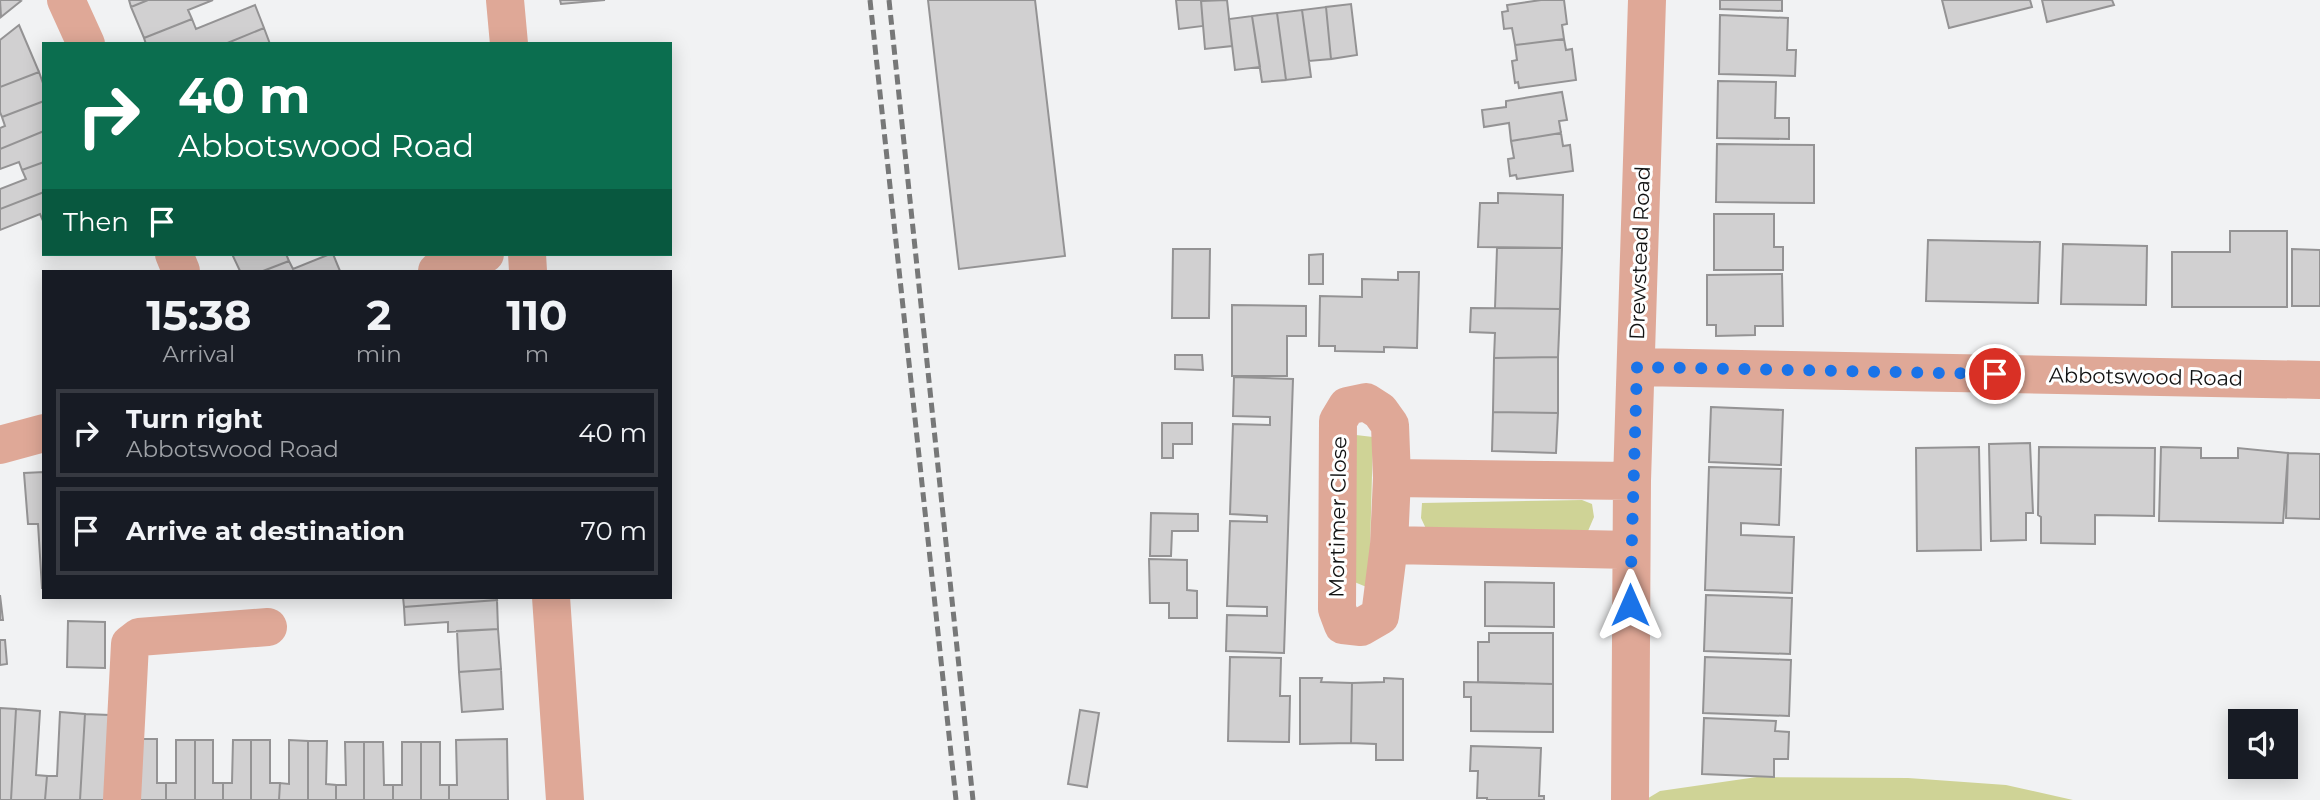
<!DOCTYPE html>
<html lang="en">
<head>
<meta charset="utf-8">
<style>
  body { margin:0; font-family:Montserrat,sans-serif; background:#20242c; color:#f1f3f6; height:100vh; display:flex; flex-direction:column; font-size:26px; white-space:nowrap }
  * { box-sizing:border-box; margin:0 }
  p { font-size:23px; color:#9ea1a6 }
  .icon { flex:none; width:38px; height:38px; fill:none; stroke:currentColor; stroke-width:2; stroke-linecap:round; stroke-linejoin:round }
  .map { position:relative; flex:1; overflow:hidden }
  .drawer { position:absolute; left:42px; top:270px; width:630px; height:329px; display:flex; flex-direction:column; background:#171b24; border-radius:0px; box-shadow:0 4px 18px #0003 }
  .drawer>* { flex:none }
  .banner { position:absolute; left:42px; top:42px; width:630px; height:214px; border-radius:0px; box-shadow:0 4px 18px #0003; background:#0b6e4f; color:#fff; overflow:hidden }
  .controls { position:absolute; left:2228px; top:709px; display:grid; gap:14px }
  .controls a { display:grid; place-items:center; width:70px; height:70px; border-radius:0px; background:#171b24; box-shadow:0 4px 18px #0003; font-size:35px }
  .pin { position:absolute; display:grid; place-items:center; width:60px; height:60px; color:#fff; margin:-30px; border:4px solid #fff; border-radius:50%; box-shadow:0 2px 7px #0007 }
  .me { position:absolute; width:77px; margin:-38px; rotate:0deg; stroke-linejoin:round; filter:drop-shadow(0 0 5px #0008) }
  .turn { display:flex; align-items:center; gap:24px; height:147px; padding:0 21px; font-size:32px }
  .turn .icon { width:91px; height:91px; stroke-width:2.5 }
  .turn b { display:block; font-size:49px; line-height:60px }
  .then { display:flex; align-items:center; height:66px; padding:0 21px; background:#0003; gap:14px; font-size:26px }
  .eta { display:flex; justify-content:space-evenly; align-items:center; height:119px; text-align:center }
  .eta b { font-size:42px; font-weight:700; line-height:49px }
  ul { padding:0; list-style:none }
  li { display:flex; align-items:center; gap:21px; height:88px; margin:0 14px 10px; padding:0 7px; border:4px solid #363941; border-radius:0px }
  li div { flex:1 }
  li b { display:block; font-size:26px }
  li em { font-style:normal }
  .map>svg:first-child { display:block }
  .green { fill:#cfd396 }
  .building { fill:#d1d0d1; stroke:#949394; stroke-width:2 }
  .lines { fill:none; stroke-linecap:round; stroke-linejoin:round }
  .minor { stroke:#dfa897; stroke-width:38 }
  .rail { stroke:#777878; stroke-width:5; stroke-dasharray:10 5; stroke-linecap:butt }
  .route { stroke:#1a73e8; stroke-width:12; stroke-dasharray:0 21.6 }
  .labels { text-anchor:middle; stroke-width:6; stroke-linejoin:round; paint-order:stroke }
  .street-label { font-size:21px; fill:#121313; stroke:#fff }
</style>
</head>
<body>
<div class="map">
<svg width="2320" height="800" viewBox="0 0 2320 800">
  <rect width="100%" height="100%" fill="#f1f2f3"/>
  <path class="green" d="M1356,435l17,2 -4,151 -22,-9z
    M1582,500l10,4 2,13 -6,14 -160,2 -7,-15 1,-15z
    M1757,777l151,1 98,7 67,15h-428l15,-9z"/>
  <path class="building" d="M0,0h19l2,1 -20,16z
    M129,0h19l-17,7z
    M148,0h65l-25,10 4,9 -48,19 -13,-31z
    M560,0h45l-44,4z
    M928,0h107l30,256 -106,13z
    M1176,0h25l2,26 -24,3z
    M1227,0l5,46 -27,3 -4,-48z
    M1541,0h23l3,24 -5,1 2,14 -49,6 -3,-17 -8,1 -2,-17 6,-1 -1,-6z
    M1720,0h62v11l-62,-2z
    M1942,0h88l2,7 -83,21z
    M2042,0h70l2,5 -67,17z
    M1351,4l6,51 -26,4 -5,-52z
    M255,5l9,23 -39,16h-79l-2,-6 48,-19 4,10z
    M1326,7l5,52 -22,2 -7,-51z
    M1302,10l9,67 -25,3 -9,-67z
    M1277,13l9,67 -24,2 -10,-66z
    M1720,15l68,3 -1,32h9l-1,26 -76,-2z
    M1252,16l8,51 -25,3 -6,-51z
    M19,25l20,47 -39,15v-47z
    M264,28l6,16h-45z
    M1564,39l2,11 6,-1 4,31 -57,8 -1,-6 -3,1 -3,-22 5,-1 -2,-15z
    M39,72l5,14v15l-42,16 -2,-5v-25z
    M1718,81l58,1 -1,36h14v21l-72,-1z
    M1562,92l5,28 -8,1 2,12 -50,8 -2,-18 -25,4 -2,-17 24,-3v-6z
    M44,101v30l-44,18v-21l5,-2 -3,-9z
    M44,131v31l-22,8 -3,-8 -19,7v-20z
    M1561,133l2,13 7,-1 3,26 -56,8 -1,-4 -6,1 -2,-17 6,-1 -3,-17z
    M1717,144l97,1v58l-98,-1z
    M44,162v30l-44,17v-20l26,-10 -4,-9z
    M44,192v31l-4,-9 -40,16v-21z
    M1498,193l65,2 -1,53 -84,-1 2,-44h18z
    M1714,214h60v33h9v23h-69z
    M2230,231h57v76h-115v-55h58z
    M1928,240l112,2 -2,61 -112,-2z
    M2063,244l84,2 -1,59 -85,-1z
    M1497,248h65l-2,61 -65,-1z
    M1173,249h37l-1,69h-37z
    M2292,249l28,1v56h-28z
    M232,254h54l3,7 -26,10h-23z
    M330,254h3l7,17h-77l26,-10 4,8z
    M1323,254v30h-14v-29z
    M1398,272h21l-2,76 -33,-1v5l-49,-1v-5h-16l1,-50 42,1v-18l36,1z
    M1782,274l1,52h-28v9l-39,1v-11h-9v-50z
    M1232,305l74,1v30h-19v40h-55z
    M1471,308l89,1 -2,48 -64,1 1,-25 -25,-1z
    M1175,355h27l1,15 -28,-1z
    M1558,357v56l-65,-1 1,-54z
    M1234,377l59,2 -9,274 -58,-2 1,-36 40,1v-9l-40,-1 3,-85 37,1v-6l-37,-2 3,-90 37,1v-8l-37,-1z
    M1711,407l72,3 -2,55 -72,-3z
    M1493,412l65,1 -2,40 -64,-2z
    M1162,423h30v21h-19v14h-11z
    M2030,443l3,70h-7v27l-35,1 -2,-97z
    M1979,447l2,103 -64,1 -1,-103z
    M2039,447l116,1 -1,68 -59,-1v29l-54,-1v-26l-3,-2z
    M2161,447l40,1v10h37v-10l50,5 -5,70 -124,-2z
    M2288,453l32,1v65l-34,-1z
    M1709,467l72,2 -2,56 -38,-2v12l53,2 -2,56 -87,-3z
    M44,472v116h-2l-4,-64h-10l-4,-51z
    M1151,513l47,1v17h-26l-1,25h-21z
    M1149,559l38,1v30l10,1v27h-28v-15h-19z
    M1485,582l69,1v44l-69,-1z
    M0,595l3,25h-3z
    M1706,595l86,3 -2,56 -86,-3z
    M403,597h93l1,3 -93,7z
    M497,600l1,29 -50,3v-10l-43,3 -1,-18z
    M68,621l37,1v46l-38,-1z
    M498,629l3,40 -42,3 -2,-41z
    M1489,633h64v51l-75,-2v-40h11z
    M0,640h5l2,24 -7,1z
    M1230,657l51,1 -1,38h10l-1,46 -61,-1z
    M1705,657l86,3 -2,56 -86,-3z
    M501,669l2,40 -41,3 -3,-40z
    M1300,678h22l-1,4 31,1 -1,60 -51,1z
    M1384,678l19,1v81h-27v-16l-25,-1 1,-60 32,-1z
    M1464,682l89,2v48l-82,-1v-34h-7z
    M0,708l16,1 -5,91h-11z
    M16,709l24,2 -4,64 11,1 -2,24h-34z
    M1080,710l19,3 -12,74 -19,-3z
    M60,712l25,2 -5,86h-35l2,-24h10z
    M85,714l24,1 6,85h-35z
    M1704,718l72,3 -1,10 14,1 -1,27h-14v18l-72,-3z
    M138,739h19v44h9v17h-28z
    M507,739l1,61h-59v-15h8l-1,-45z
    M176,740h19v60h-29v-17h10z
    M195,740h18v43h10v17h-28z
    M233,740h18v60h-28v-17h9z
    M251,740h19v43h10l-1,17h-28z
    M289,740l19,1v59h-29l1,-17 9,1z
    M308,741h19l-1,43 10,1v15h-28z
    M345,742h19v58h-28v-15h10z
    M364,742h19l1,43h9v15h-29z
    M402,742h19v58h-28v-15h9z
    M421,742h19v43h9v15h-28z
    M1471,746l70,2 -2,48h5v4h-57v-2h-10l1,-27h-8z"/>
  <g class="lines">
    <path class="minor" d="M66,0l20,44
      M505,0l4,44
      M174,254l7,17
      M527,254l1,17
      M437,271l48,-17
      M1637,367l683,13
      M1366,402l14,9 10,14 2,53 -3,67 -9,71 -19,11 -18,-2 -6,-16 1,-188 9,-15z
      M0,445l44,-12
      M1392,478l240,3
      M1389,545l242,5
      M551,597l14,203
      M122,800l8,-156 9,-7 129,-10
      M1630,800l2,-319 15,-481"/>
    <path class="rail" d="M870,0l86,800
      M889,0l84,800"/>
  </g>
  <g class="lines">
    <path class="route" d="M1630,605l7,-238 358,7"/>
  </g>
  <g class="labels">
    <g class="street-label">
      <text transform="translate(1640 253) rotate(-88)" y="7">Drewstead Road</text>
      <text transform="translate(2146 377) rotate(1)" y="7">Abbotswood Road</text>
      <text transform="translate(1338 517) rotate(-89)" y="7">Mortimer Close</text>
    </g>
  </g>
</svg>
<div class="controls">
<a><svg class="icon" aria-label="sound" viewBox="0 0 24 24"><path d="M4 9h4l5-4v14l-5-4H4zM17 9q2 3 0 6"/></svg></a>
</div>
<div class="pin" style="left:1995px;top:374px;background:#d93025"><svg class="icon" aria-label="arrive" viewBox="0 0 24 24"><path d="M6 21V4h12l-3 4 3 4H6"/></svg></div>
<svg class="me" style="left:1630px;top:605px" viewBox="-20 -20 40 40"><path d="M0-17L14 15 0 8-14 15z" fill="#1a73e8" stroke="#fff" stroke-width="4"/></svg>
<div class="banner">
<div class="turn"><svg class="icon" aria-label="right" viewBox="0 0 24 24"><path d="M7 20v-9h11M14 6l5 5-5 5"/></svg><div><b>40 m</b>Abbotswood Road</div></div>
<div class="then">Then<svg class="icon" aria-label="arrive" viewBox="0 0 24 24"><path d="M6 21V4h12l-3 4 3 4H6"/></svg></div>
</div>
<section class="drawer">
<div class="eta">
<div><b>15:38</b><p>Arrival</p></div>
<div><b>2</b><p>min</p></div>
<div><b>110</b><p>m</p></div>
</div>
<ul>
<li><svg class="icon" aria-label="right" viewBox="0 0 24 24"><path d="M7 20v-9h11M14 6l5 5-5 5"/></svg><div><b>Turn right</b><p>Abbotswood Road</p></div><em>40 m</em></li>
<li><svg class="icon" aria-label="arrive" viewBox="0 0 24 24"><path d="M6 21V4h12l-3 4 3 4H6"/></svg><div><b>Arrive at destination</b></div><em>70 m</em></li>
</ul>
</section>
</div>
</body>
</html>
